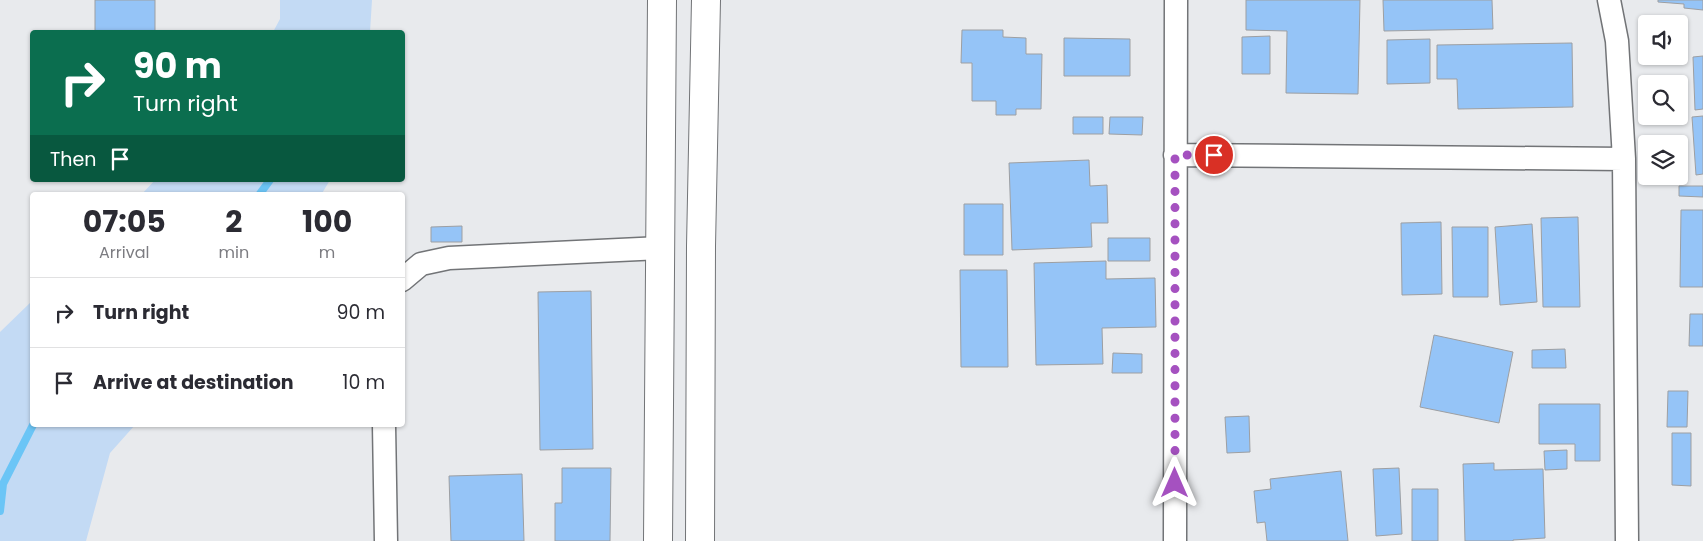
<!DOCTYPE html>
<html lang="en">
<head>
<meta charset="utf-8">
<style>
  body { margin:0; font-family:Poppins,sans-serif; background:#f2f2f3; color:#2b2b33; height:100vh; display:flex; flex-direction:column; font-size:19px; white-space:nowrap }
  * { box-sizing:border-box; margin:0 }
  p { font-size:16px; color:#7c7c81 }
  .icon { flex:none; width:28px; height:28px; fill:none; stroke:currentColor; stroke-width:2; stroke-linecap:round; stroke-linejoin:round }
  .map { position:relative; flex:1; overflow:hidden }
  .panel { position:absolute; left:30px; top:192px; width:375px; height:235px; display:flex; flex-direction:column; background:#fff; border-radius:5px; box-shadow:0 1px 4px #0004 }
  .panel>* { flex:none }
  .top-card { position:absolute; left:30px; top:30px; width:375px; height:152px; border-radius:5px; box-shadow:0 1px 4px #0004; background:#0b6e4f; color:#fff; overflow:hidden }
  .fabs { position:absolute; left:1638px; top:15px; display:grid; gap:10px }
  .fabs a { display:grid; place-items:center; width:50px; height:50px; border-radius:5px; background:#fff; box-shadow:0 1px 4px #0004; font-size:25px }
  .pin { position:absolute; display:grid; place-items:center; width:42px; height:42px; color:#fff; margin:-21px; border:2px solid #fff; border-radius:50%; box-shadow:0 1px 5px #0007 }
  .me { position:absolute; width:55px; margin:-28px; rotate:0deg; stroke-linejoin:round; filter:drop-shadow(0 0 4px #0008) }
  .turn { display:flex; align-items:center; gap:18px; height:105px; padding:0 20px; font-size:22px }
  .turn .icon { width:65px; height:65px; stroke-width:2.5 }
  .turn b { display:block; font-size:35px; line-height:42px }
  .then { display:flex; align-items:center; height:48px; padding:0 20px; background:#0003; gap:10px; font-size:19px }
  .eta { display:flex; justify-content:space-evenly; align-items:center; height:85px; text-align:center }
  .eta b { font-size:30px; font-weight:700; line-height:35px }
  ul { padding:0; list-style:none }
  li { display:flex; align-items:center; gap:15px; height:70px; padding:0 20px; border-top:1px solid #e1e1e2 }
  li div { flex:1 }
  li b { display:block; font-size:19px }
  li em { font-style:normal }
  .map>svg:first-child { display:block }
  .green { fill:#c3daf4 }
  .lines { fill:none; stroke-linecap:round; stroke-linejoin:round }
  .stream { stroke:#6bc5f6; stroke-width:8 }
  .building { fill:#95c4f7; stroke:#9d9fa2 }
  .minor-casing { stroke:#727477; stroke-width:25 }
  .tertiary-casing { stroke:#727477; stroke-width:30 }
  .minor { stroke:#fff; stroke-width:22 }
  .tertiary { stroke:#fff; stroke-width:28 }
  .route { stroke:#a551c0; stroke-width:9; stroke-dasharray:0 16.2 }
</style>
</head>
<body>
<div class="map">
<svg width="1703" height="541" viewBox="0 0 1703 541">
  <rect width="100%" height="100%" fill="#e8eaed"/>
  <path class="green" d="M280,0h92l-2,32h-97l7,-13z
    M155,180h175l-9,15h-180z
    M32,301v124h103l-25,28 -24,88h-86v-209z"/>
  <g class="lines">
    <path class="stream" d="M259,195l11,-15
      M0,511l3,-27 30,-59"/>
  </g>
  <path class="building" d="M95,0h60v32h-60z
    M1246,0h114l-2,94 -72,-1 1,-62 -41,-1z
    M1383,0h109l1,29 -109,2z
    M1658,0h45v10l-19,-2v-4l-26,-2z
    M962,30h41v7l23,1v16h16l-1,55h-25v6h-20v-14h-24v-38h-11z
    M1270,36v38h-28v-37z
    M1064,38l66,1v37h-66z
    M1430,39v44l-43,1v-44z
    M1572,43l1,64 -115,2 -1,-30h-20v-34z
    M1703,56v53l-8,1 -2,-53z
    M1703,116v58l-7,1 -4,-58z
    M1073,117h30v17h-30z
    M1110,117h33l-1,18 -33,-1z
    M1089,160l1,26 17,-1 1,38h-17l1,24 -80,3 -3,-87z
    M1679,186h24v11l-24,-1z
    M964,204h39v51h-39z
    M1681,210h22v77h-23z
    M1578,217l2,90h-37l-2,-89z
    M1441,222l1,72 -40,1 -1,-72z
    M1532,224l5,78 -37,3 -5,-78z
    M462,226v16h-31v-15z
    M1452,227h36v70h-35z
    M1108,238h42v23h-42z
    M1106,261v18l49,-1 1,49 -54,1 1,36 -67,1 -2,-102z
    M960,270h47l1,97h-47z
    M591,291l2,158 -53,1 -2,-158z
    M1690,314h13v32h-14z
    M1434,335l79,17 -14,71 -79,-16z
    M1565,349l1,19h-34v-18z
    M1113,353l29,1v19h-30z
    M1668,391h20l-1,36h-20z
    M1539,404h61v57h-25v-17h-36z
    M1249,416l1,36 -23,1 -2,-36z
    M1672,433h19v53l-19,-1z
    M1567,450v19l-22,1 -1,-19z
    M1494,463v7l49,-1 2,69 -32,2v1h-48l-2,-77z
    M562,468h49l-1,73h-55v-38h7z
    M1399,468l3,66 -26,2 -3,-67z
    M1341,471l7,70h-81l-2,-19 -8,1 -3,-32 17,-2 -1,-10z
    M522,474l2,67h-73l-2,-65z
    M1412,489h26v52h-26z"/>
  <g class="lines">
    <g class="minor-casing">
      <path id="minor" d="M1609,0l8,41 7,118 3,382
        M1175,155l449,4
        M402,280l19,-16 28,-6 212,-10
        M384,425l2,116
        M1175,541l1,-541"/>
    </g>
    <g class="tertiary-casing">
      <path id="tertiary" d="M658,541l4,-541
        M700,541l1,-295 5,-246"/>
    </g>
    <use href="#minor" class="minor"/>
    <use href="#tertiary" class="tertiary"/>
  </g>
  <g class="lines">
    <path class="route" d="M1175,483v-328h39"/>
  </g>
</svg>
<div class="fabs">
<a><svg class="icon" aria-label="sound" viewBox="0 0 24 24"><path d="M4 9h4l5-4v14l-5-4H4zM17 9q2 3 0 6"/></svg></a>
<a><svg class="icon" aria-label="search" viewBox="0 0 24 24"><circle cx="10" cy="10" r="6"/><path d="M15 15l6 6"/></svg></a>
<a><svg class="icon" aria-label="layers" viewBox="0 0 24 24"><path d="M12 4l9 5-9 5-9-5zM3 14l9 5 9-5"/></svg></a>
</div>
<div class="pin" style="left:1214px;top:155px;background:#d93025"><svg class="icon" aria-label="arrive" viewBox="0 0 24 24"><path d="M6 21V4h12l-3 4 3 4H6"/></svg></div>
<svg class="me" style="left:1175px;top:483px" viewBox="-20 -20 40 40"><path d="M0-17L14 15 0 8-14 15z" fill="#a551c0" stroke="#fff" stroke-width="4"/></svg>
<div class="top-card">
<div class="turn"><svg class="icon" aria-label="right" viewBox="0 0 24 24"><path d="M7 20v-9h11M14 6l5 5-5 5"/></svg><div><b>90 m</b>Turn right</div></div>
<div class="then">Then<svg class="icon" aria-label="arrive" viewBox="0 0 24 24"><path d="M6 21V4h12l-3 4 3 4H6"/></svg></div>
</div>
<section class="panel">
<div class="eta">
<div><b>07:05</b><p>Arrival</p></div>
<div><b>2</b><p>min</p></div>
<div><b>100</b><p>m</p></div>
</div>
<ul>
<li><svg class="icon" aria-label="right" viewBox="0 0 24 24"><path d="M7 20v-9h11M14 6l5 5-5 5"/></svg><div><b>Turn right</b></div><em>90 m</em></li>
<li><svg class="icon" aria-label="arrive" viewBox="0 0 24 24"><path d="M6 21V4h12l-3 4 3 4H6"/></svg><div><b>Arrive at destination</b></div><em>10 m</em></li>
</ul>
</section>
</div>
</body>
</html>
